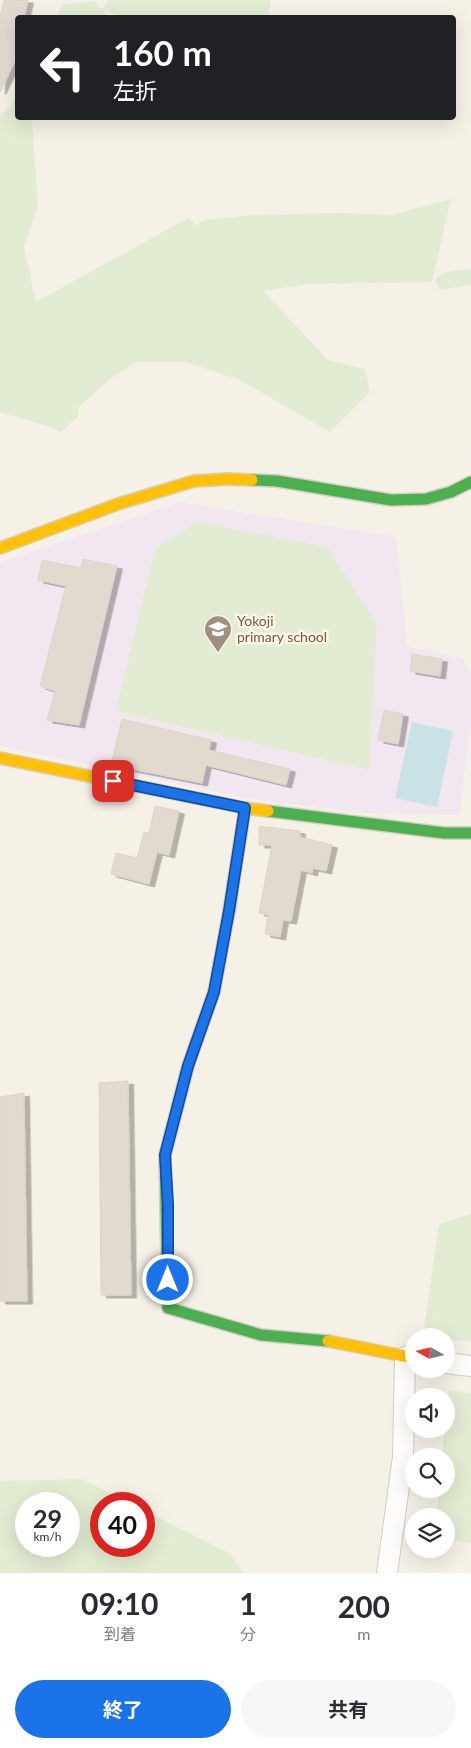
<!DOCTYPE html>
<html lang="ja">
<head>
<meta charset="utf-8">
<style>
  body { margin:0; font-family:Lato,"Noto Sans JP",sans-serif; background:#f7f7f7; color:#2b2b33; height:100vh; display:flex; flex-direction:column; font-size:19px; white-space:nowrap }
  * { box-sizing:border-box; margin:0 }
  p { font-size:16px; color:#7c7c81 }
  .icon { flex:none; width:28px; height:28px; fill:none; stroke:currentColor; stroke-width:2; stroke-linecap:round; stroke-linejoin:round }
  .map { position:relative; height:1573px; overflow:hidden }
  .side { display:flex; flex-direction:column; background:#fff; flex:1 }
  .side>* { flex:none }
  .hud { position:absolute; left:15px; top:15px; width:441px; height:105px; border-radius:5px; box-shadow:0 5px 20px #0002; background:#202124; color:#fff; overflow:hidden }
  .needle { width:32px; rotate:278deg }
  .buttons { position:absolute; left:405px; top:1328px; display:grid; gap:10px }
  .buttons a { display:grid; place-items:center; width:50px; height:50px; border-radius:50%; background:#fff; box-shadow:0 5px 20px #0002; font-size:25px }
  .speed { position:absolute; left:15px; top:1492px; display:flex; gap:10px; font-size:25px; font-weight:700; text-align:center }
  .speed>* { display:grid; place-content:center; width:65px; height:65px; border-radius:50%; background:#fff; box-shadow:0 5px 20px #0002; line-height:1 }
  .speed small { font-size:12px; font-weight:400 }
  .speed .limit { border:8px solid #d22; background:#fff; color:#111 }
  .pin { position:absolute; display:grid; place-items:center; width:42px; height:42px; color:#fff; margin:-21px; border-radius:10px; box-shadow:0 2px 8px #0006 }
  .me { position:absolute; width:55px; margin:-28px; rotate:0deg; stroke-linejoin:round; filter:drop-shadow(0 0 4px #0008) }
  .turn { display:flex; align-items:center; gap:18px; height:105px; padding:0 15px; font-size:22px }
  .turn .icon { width:65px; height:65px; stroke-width:2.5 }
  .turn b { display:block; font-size:35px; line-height:42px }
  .eta { display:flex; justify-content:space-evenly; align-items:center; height:85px; text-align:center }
  .eta b { font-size:30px; font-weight:700; line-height:35px }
  .action { display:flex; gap:10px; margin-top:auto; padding:10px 15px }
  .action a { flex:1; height:58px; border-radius:30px; background:#1a73e8; color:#fff; font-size:20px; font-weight:700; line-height:58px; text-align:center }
  .action a+a { background:#f7f7f7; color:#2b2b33 }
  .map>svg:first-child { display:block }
  .education { fill:#f2e7f0 }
  .green { fill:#e1ecd2; fill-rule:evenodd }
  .water { fill:#c9e2e5 }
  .building { fill:#e2d9cf; stroke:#ded4c9; filter:url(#shadow) }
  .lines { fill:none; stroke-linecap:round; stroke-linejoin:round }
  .street-casing { stroke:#d4ccc2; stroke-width:22 }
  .fast-casing { stroke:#d6cdc3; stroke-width:14 }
  .slow-casing { stroke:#d6cdc3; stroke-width:14 }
  .street { stroke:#fefdfb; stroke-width:20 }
  .fast { stroke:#4caf50; stroke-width:11 }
  .slow { stroke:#ffc107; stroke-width:11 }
  .route-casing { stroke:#114b97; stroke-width:12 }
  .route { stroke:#1a73e8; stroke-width:9 }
  .labels { text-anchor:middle; stroke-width:5; stroke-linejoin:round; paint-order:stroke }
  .poi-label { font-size:14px; fill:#725948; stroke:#fff6e6; text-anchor:start }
</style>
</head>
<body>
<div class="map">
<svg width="471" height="1573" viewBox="0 0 471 1573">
  <defs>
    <filter id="shadow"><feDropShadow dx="5.5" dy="3" stdDeviation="0" flood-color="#0004"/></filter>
  </defs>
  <rect width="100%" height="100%" fill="#f6f1e7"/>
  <path class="education" d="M179,502l217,35 11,109 56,13 8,16v47l-12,93 -97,-2 -117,-15 -245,-52v-184z"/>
  <path class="green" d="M109,0h162l-3,17 -144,1 -21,-8 5,7h-52l6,-12 32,-4 8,9z
    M17,93l1,25h14l6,88 -14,41 12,55 152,-84 8,7 9,-5 48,-5 89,-2 50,2 59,-16 -19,83 -122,2 -47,7 65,69 37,9 5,23 -40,40 -92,-53 -53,-17h-49l-26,17 -32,29v9l-17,15 -14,-6 -47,-14v-297l10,-8z
    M471,269v16l-32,5 -4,-11 12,-7z
    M196,522l131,25 50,77 -8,146 -253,-59 39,-163z
    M471,1214v127l-25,-1v-4h-23l16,-112z
    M449,1390l22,3v150l-25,-4v-23h-9l2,-27h7v-33h-4z
    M82,1479l48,25h-29v42h43v-36l86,44 13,19h-243v-92zM26,1504h43v42h-43z"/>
  <path class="water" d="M412,722l41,9 -16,76 -42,-9z"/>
  <path class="building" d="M4,0h24l-4,18h-6v37l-18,37v-76z
    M83,559l34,7 -38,159 -32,-5 8,-29 -15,-5 26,-100 -28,-6 4,-20 39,8z
    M412,654l30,5 -2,17 -30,-5z
    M384,710l19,4 -5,30 -20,-4z
    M122,719l89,21 -2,10 81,19 -4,16 -80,-20 -4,18 -91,-18z
    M155,806l24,5 -10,44 -12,-3 -8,32 -38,-10 5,-21 21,5 7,-26 5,1z
    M259,826l41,5v6l32,8 -6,26 -13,-3 -1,5 -11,-3 -10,51 -8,-1 -3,17 -15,-3 3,-19 -9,-2 13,-68h-13z
    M128,1081l3,214h-30l-2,-212z
    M24,1093l3,208h-27v-204z"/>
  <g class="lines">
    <g class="street-casing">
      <path id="street" d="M446,1363l25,3
        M387,1573l16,-116 2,-100"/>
    </g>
    <g class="fast-casing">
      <path id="fast" d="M252,480l25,1 114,19 35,-1 25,-7 20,-10
        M245,808l-16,103 -15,81 -26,74 -23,89 3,153 93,27 67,6
        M268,811l176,22h27"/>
    </g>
    <g class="slow-casing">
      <path id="slow" d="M0,548l118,-44 76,-23 35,-2 23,1
        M0,758l245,50 23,3
        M328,1341l86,17"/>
    </g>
    <use href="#street" class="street"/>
    <use href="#fast" class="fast"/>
    <use href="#slow" class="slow"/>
  </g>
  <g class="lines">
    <g class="route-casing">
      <path id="route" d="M113,781l132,27 -16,103 -15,81 -26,74 -23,89 3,49v76"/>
    </g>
    <use href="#route" class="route"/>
  </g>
  <defs>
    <g id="school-pin" transform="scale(1.4375)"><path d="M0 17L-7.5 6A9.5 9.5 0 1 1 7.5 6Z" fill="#a08e80" stroke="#fff6e6"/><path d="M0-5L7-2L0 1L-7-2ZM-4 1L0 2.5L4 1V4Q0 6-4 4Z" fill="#fff"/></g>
  </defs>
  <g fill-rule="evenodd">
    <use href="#school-pin" x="218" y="629"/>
  </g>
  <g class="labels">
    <g class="poi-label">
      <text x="237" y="626">Yokoji<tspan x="237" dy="16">primary school</tspan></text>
    </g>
  </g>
</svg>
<div class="buttons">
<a><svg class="needle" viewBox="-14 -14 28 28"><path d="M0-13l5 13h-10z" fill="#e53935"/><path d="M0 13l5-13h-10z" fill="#7c7c81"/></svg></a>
<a><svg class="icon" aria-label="sound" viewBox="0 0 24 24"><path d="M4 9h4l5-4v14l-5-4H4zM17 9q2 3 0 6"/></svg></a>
<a><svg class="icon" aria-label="search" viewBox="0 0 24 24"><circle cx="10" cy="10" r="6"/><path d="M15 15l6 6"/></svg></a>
<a><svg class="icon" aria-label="layers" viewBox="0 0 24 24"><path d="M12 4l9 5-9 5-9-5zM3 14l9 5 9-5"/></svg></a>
</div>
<div class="speed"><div>29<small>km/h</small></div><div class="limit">40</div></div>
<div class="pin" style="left:113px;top:781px;background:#d93025"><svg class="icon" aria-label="arrive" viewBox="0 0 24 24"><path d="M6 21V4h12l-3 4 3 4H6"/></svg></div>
<svg class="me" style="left:168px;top:1280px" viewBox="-20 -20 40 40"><circle r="17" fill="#1a73e8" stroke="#fff" stroke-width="3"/><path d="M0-11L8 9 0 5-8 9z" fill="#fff"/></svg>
<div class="hud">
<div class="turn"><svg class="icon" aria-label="left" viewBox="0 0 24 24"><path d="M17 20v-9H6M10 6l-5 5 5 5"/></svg><div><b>160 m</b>左折</div></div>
</div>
</div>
<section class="side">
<div class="eta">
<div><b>09:10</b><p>到着</p></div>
<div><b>1</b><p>分</p></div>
<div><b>200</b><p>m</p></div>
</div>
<div class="action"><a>終了</a><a>共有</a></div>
</section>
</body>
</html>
